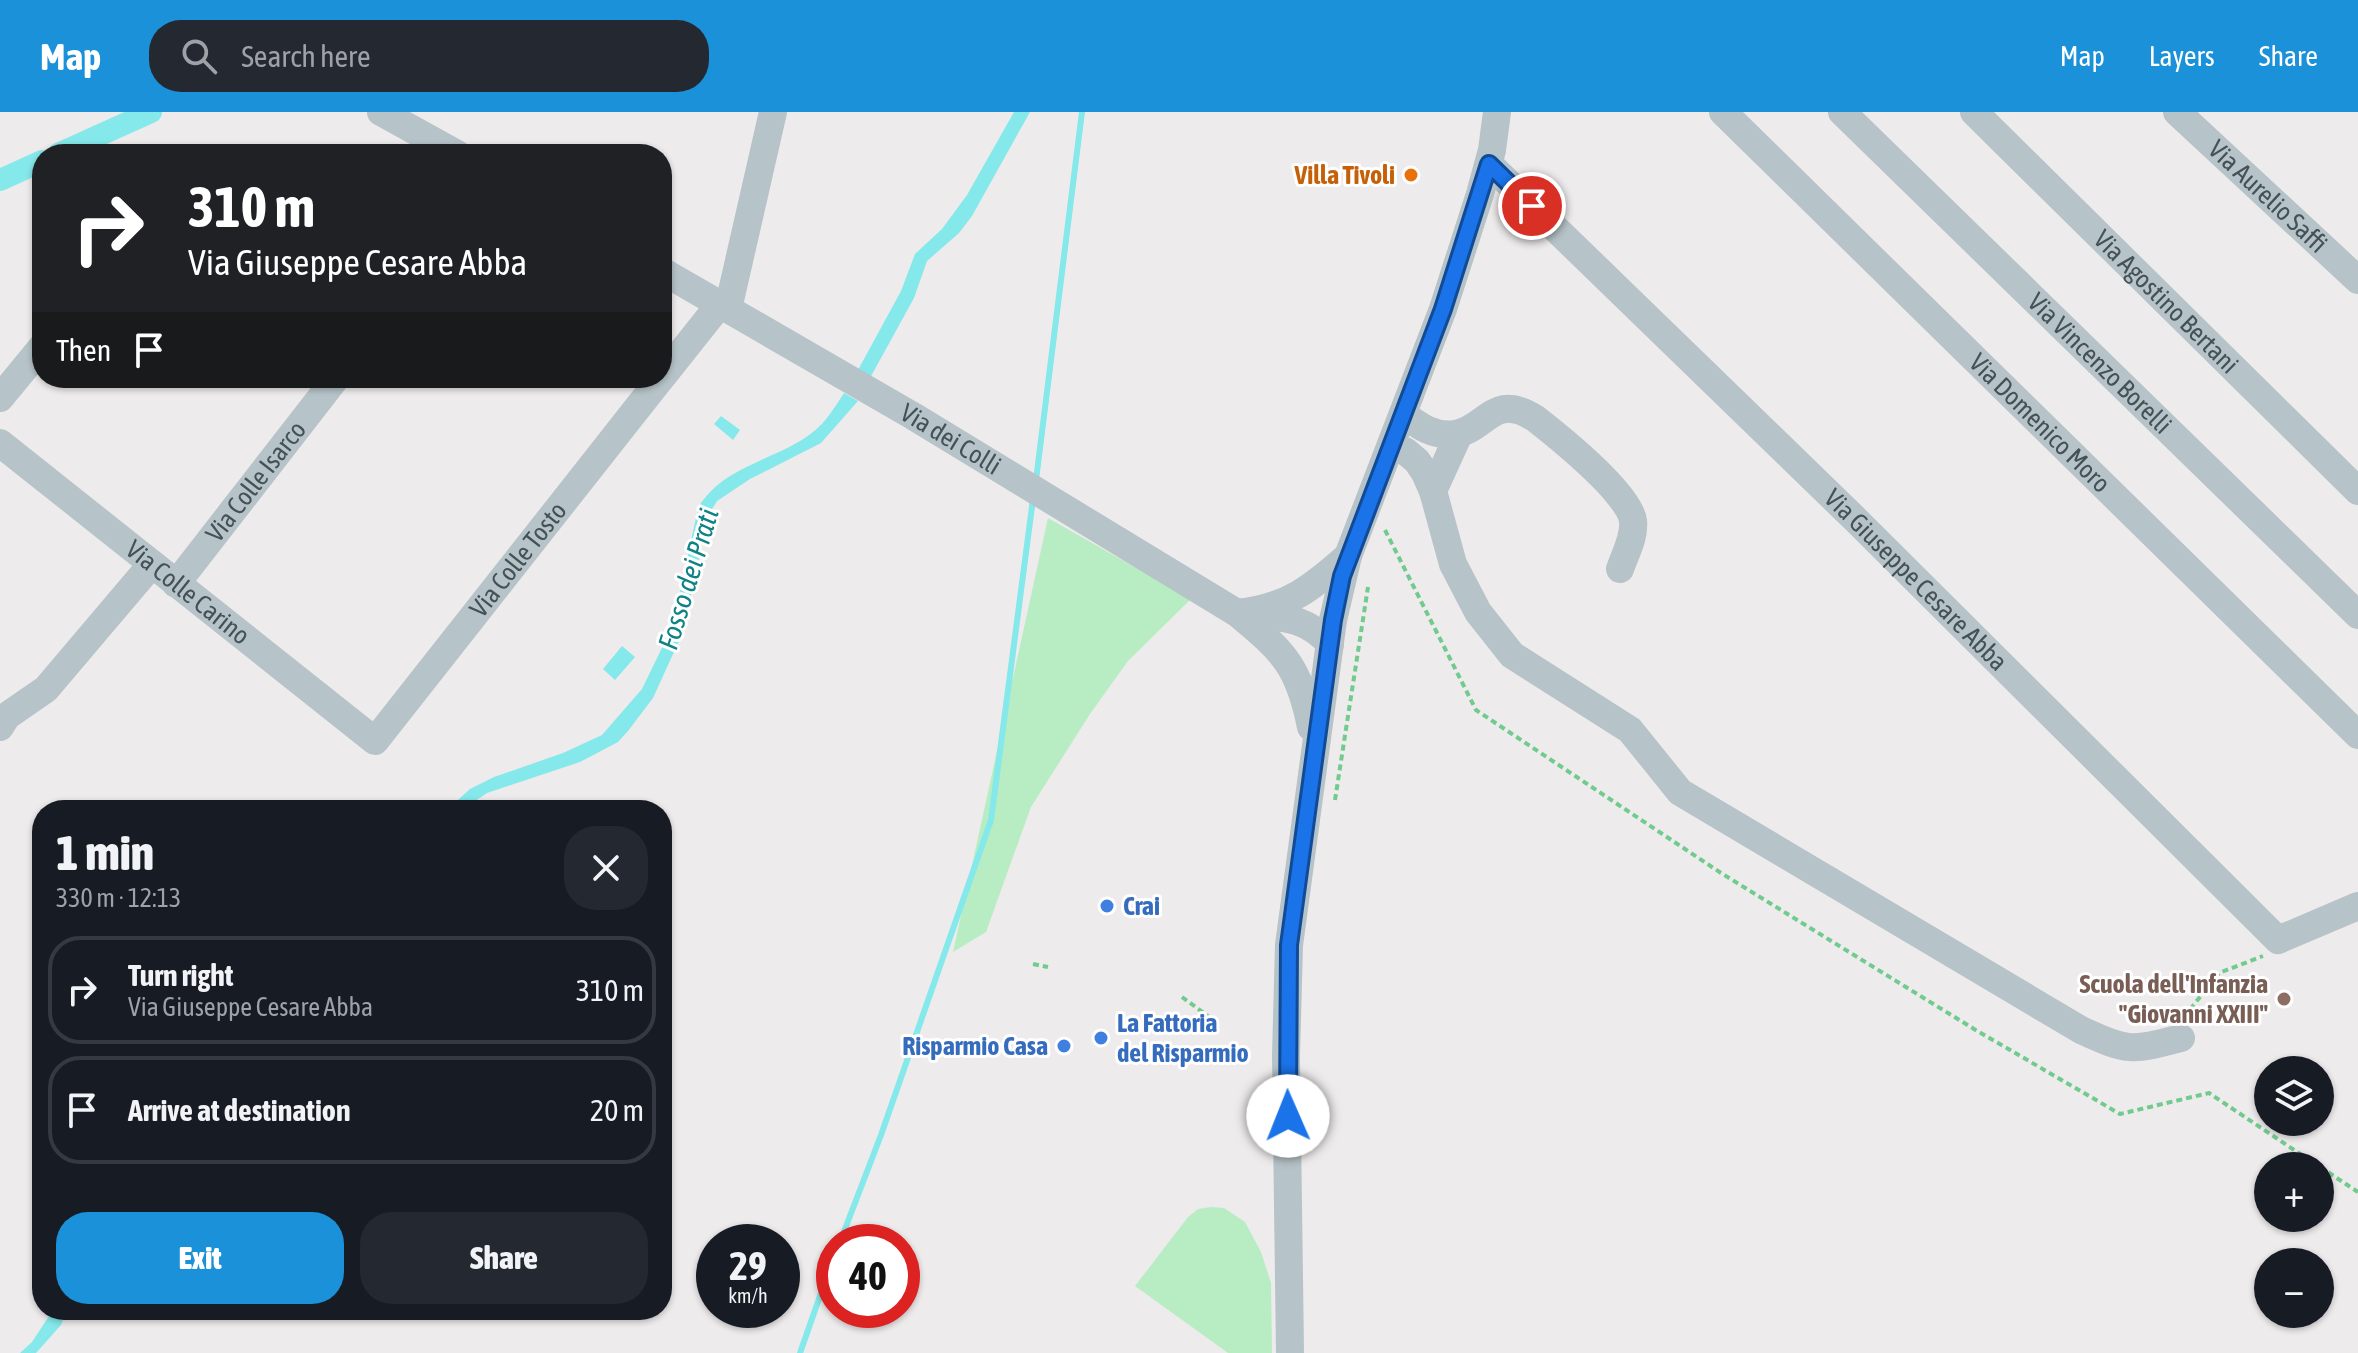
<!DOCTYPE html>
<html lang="en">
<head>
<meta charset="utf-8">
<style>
  body { margin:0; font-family:"Asap Condensed",sans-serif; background:#242831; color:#f1f3f6; height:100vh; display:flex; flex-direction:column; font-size:30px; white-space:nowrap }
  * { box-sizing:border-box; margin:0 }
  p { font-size:26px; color:#9ea1a6 }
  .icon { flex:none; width:44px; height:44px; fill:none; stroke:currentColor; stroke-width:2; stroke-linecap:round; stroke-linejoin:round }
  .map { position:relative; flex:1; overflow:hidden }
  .details { position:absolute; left:32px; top:688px; width:640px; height:520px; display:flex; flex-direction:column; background:#171b24; border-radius:32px; box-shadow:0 2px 6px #0004 }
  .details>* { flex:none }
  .hud { position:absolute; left:32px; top:32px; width:640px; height:244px; border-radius:32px; box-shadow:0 2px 6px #0004; background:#202124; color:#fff; overflow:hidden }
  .buttons { position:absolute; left:2254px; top:944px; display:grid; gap:16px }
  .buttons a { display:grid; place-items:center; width:80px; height:80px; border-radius:50%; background:#171b24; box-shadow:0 2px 6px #0004; font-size:40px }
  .speed { position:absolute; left:696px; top:1112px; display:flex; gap:16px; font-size:40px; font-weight:700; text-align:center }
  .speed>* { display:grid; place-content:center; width:104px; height:104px; border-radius:50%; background:#171b24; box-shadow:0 2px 6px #0004; line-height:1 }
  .speed small { font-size:20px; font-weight:400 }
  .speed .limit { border:12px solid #d22; background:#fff; color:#111 }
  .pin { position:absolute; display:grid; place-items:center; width:68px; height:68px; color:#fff; margin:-34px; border:4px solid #fff; border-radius:50%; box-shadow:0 2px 8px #0007 }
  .me { position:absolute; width:88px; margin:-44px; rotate:359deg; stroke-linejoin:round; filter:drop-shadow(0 0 6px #0008) }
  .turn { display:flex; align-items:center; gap:28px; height:168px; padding:0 24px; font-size:36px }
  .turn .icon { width:104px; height:104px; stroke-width:2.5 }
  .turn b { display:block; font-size:56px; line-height:68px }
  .then { display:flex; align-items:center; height:76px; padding:0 24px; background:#0003; gap:16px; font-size:30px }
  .round { display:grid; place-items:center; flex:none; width:84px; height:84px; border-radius:32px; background:#242831 }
  .summary { display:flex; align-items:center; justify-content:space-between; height:136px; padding:0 24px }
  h1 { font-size:48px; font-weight:800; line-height:60px }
  .cta { display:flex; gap:16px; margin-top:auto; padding:16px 24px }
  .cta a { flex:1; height:92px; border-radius:32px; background:#1a91d9; color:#fff; font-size:32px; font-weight:800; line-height:92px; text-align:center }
  .cta a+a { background:#242831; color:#f1f3f6 }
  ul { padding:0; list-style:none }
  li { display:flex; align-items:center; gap:24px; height:108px; margin:0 16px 12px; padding:0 8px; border:4px solid #363941; border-radius:32px }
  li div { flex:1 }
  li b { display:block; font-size:30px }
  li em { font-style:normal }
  header { display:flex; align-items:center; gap:48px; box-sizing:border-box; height:112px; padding:0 40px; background:#1a91d9; color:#fff }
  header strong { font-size:38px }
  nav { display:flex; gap:44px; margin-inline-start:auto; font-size:28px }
  .search { width:560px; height:72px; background:#242831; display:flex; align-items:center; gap:20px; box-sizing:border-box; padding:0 28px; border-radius:32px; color:#9ea1a6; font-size:30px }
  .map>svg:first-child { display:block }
  .green { fill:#b8edc3 }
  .water { fill:#85e8ea }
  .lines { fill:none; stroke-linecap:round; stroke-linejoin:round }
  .stream { stroke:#85e8ea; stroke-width:6 }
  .canal { stroke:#85e8ea; stroke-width:22 }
  .path { stroke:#71ca8e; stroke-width:4; stroke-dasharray:6 4; stroke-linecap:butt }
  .minor { stroke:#b6c3c8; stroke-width:28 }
  .route-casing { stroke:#114b97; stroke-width:20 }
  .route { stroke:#1a73e8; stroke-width:14 }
  .food-dot { fill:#e8710a; stroke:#fff; stroke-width:3 }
  .shop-dot { fill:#3f7fe0; stroke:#fff; stroke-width:3 }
  .education-dot { fill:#8d6e63; stroke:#fff; stroke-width:3 }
  .labels { text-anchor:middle; stroke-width:6; stroke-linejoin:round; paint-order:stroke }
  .food-label { font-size:26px; font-weight:bold; fill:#c56008; stroke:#fff; text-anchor:end }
  .street-label { font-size:26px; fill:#445258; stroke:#fff }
  .shop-label { font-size:26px; font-weight:bold; fill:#366cbe; stroke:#fff; text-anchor:start }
  .education-label { font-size:26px; font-weight:bold; fill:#785e54; stroke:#fff; text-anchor:end }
  .water-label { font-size:28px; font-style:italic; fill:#0e8285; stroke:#fff }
</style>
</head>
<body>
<header>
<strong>Map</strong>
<div class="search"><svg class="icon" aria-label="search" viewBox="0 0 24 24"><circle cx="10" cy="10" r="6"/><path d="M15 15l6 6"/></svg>Search here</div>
<nav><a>Map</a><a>Layers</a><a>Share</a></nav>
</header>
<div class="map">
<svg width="2358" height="1241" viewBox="0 0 2358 1241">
  <rect width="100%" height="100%" fill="#eeebec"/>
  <path class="green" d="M1048,406l143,81 -63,62 -38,53 -59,93 -45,125 -33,20z
    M1211,1095l13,1 21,14 16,30 10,31 1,70h-44l-93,-67 53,-69 10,-8z"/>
  <path class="water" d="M1014,0h16l-58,104 -13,17 -32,28 -13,37 -44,80 -12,-8 43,-79 14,-37 27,-25 25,-34z
    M844,281l14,8 -37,42 -71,36 -33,22 -8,13 -26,118 -30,66 -25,33 -10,11 -38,20 -93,31 -25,17h-15l23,-21 24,-12 69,-24 39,-18 40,-46 31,-64 25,-117c25,-43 80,-48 115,-76 13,-10 22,-25 31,-39z
    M721,304l19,14 -7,10 -19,-16z
    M622,534l13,11 -20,23 -12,-11z
    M53,1198h14l-6,15 -25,28h-16l12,-11z"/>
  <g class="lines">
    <path class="stream" d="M1036,368l46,-368
      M840,1130l41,-107 110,-315 42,-321
      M800,1241l34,-97"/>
    <path class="canal" d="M58,42l93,-42
      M0,68l42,-19"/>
    <path class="path" d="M1385,418l91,180 245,163 253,156 146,85 89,-21 109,73
      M1335,688l33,-213
      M1033,852l15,3
      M1182,885l34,25
      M2184,905l35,-44 44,-17
      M2320,1055l38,25"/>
    <g class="minor">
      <path d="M381,0l76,42"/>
      <path id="s1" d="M1723,0l635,623"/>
      <path id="s2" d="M1842,0l516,503"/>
      <path id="s3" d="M1974,0l384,379"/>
      <path id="s4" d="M2177,0l181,168"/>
      <path id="s5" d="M1489,52l368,357 421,419 80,-34"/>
      <path id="s6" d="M662,159l251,145 324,197c47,39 62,53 74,114"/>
      <path d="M728,197l45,-197"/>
      <path d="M662,265l58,-73"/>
      <path d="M0,286l42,-51"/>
      <path d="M1403,302c16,12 31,23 52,20 32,-5 38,-43 81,-15 23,18 94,75 97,102 2,16 -8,33 -13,48"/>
      <path id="s7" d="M0,331l375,298 286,-363"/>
      <path d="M1391,333l14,6 12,10 8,12 8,18 20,73 25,48 34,43 118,75 50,62 401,238c48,22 50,21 100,8"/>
      <path d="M1433,379l26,-57"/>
      <path id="s8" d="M176,472l160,-206"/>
      <path d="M1237,501c50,-5 75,-25 111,-57"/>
      <path d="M1258,503c30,2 52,6 72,29"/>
      <path d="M0,615l7,-11 39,-27 106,-125"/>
      <path d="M1290,1241l-4,-297 3,-111 44,-325 15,-64 95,-247 37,-115 12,-44 5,-38"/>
    </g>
  </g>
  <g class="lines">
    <g class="route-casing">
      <path id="route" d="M1288,1004l1,-171 44,-325 9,-44 101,-267 46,-145 43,42"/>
    </g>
    <use href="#route" class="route"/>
  </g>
  <circle class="food-dot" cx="1411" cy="63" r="8"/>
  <g class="shop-dot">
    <circle cx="1107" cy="794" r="8"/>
    <circle cx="1101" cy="926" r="8"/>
    <circle cx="1064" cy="934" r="8"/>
  </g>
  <circle class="education-dot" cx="2284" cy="887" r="8"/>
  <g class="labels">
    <g class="food-label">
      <text x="1395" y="72">Villa Tivoli</text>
    </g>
    <g class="street-label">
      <text dy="9" stroke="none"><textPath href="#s4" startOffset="124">Via Aurelio Saffi</textPath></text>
      <text dy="9" stroke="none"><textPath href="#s3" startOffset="270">Via Agostino Bertani</textPath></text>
      <text dy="9" stroke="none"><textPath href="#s2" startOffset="360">Via Vincenzo Borelli</textPath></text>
      <text dy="9" stroke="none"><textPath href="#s1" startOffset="444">Via Domenico Moro</textPath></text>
      <text dy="9" stroke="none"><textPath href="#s6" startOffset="334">Via dei Colli</textPath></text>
      <text dy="9" stroke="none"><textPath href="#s8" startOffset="130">Via Colle Isarco</textPath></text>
      <text dy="9" stroke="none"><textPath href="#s7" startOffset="710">Via Colle Tosto</textPath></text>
      <text dy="9" stroke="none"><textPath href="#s5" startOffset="596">Via Giuseppe Cesare Abba</textPath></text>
      <text dy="9" stroke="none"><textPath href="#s7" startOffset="240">Via Colle Carino</textPath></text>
    </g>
    <g class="shop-label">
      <text x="1123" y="803">Crai</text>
      <text x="1117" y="920">La Fattoria<tspan x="1117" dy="30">del Risparmio</tspan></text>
      <text x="1048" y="943" text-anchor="end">Risparmio Casa</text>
    </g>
    <g class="education-label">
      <text x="2268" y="881">Scuola dell'Infanzia<tspan x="2268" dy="30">"Giovanni XXIII"</tspan></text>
    </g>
    <g class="water-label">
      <text transform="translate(688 467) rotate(-73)" y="10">Fosso dei Prati</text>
    </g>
  </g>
</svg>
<div class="buttons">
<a><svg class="icon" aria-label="layers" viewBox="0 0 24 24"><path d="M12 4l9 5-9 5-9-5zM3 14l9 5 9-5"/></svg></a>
<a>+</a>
<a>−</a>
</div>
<div class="speed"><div>29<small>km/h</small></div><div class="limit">40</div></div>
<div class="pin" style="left:1532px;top:94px;background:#d93025"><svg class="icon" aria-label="arrive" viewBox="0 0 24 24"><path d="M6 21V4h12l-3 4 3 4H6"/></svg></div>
<svg class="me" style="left:1288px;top:1004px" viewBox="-20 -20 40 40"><circle r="19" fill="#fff"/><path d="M0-13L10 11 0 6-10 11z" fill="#1a73e8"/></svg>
<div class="hud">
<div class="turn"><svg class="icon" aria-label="right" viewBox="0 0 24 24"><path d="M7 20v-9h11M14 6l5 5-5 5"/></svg><div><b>310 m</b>Via Giuseppe Cesare Abba</div></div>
<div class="then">Then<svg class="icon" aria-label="arrive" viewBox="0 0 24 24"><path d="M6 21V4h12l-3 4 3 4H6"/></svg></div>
</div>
<section class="details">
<div class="summary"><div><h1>1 min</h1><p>330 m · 12:13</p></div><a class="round"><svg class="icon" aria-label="close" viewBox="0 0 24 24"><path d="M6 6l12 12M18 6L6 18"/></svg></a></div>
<ul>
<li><svg class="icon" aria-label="right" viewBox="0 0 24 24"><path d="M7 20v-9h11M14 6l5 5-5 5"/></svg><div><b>Turn right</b><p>Via Giuseppe Cesare Abba</p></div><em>310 m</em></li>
<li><svg class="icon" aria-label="arrive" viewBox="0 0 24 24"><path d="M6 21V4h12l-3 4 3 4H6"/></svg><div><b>Arrive at destination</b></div><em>20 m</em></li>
</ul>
<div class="cta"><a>Exit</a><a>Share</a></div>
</section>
</div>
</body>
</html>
